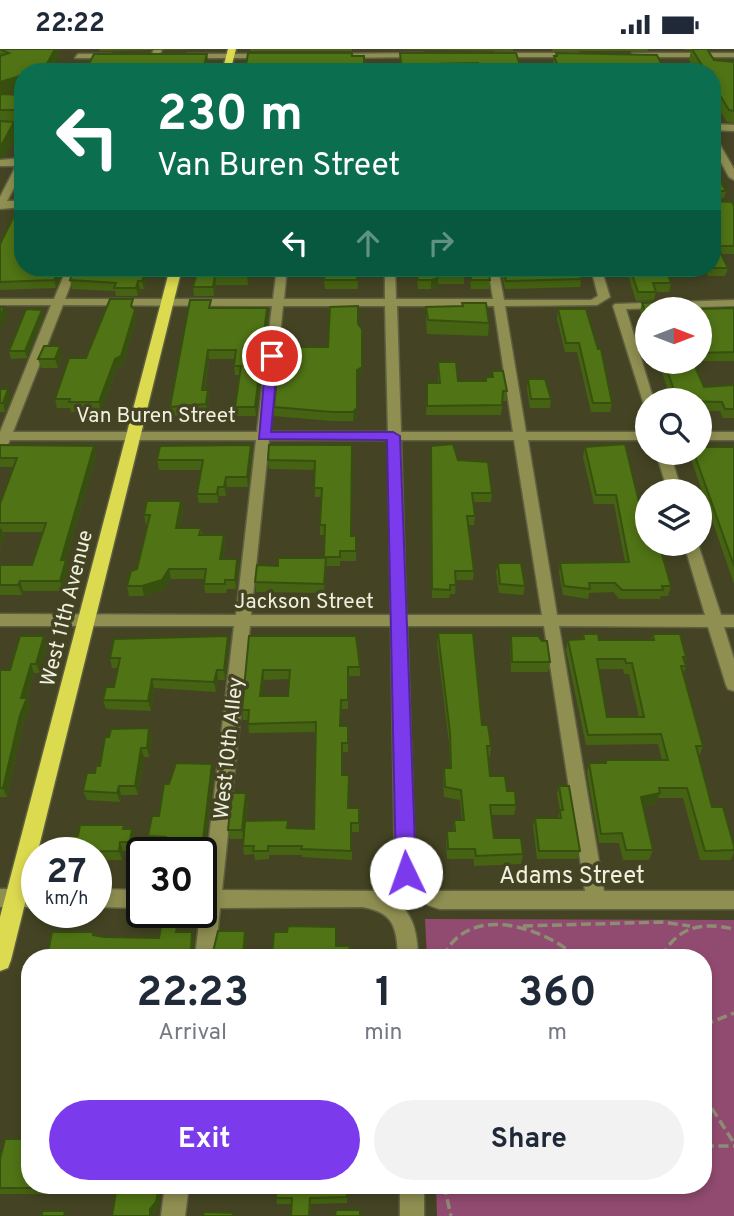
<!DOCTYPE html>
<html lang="en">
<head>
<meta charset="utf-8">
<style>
  body { margin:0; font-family:Overpass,sans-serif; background:#f2f2f3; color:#1f2937; height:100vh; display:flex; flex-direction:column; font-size:26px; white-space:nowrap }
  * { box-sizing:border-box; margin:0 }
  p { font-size:23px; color:#747a83 }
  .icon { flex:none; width:38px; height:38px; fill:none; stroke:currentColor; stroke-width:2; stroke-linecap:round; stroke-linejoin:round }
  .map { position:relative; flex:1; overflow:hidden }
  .sheet { position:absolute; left:21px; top:900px; width:691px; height:245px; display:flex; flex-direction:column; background:#fff; border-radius:28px; box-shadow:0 4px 10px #0003 }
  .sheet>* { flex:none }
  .banner { position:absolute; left:14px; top:14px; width:707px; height:214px; border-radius:28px; box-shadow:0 4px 10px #0003; background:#0b6e4f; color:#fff; overflow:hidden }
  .needle { width:46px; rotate:90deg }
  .controls { position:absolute; left:635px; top:248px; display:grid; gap:14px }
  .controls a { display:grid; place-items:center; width:77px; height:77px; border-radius:50%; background:#fff; box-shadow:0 4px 10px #0003; font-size:35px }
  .speed { position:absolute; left:21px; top:788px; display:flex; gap:14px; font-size:35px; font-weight:700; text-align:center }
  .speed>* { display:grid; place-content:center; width:91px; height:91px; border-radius:50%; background:#fff; box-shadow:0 4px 10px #0003; line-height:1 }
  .speed small { font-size:18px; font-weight:400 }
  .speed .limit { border:4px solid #111; border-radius:10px; background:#fff; color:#111 }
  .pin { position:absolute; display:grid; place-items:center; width:60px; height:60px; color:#fff; margin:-30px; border:4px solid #fff; border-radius:50%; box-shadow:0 2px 7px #0007 }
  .me { position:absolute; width:77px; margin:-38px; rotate:357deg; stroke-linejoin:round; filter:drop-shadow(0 0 5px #0008) }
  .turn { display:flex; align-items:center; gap:24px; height:147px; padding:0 28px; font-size:32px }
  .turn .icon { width:91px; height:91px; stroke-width:2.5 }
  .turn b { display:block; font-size:49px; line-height:60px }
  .lanes { display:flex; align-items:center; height:66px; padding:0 28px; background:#0003; justify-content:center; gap:35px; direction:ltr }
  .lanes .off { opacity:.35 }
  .eta { display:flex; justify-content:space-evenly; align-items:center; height:119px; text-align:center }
  .eta b { font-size:42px; font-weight:700; line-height:49px }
  .primary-button { display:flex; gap:14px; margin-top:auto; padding:14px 28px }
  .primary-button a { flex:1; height:80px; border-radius:42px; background:#7c3aed; color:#fff; font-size:28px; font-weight:700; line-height:80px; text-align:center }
  .primary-button a+a { background:#f2f2f3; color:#1f2937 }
  .status { display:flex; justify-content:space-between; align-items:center; height:49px; padding:0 35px; background:#fff; direction:ltr }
  .status svg { height:19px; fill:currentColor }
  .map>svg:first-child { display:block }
  .green { fill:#924b70 }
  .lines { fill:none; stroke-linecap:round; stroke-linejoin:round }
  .minor-casing { stroke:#5f6042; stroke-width:3 }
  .major-casing { stroke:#5f6042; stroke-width:3 }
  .path { stroke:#8c8d72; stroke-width:3.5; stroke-dasharray:10 4.5; stroke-linecap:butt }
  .minor { fill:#8f8f52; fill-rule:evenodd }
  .major { fill:#dcda4f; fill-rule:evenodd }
  .wall { fill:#456312; fill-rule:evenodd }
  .shaded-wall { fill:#38500f }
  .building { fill:#507315; stroke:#38500f; stroke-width:2; fill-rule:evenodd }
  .route { fill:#7c3aed; stroke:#51269a; stroke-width:2 }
  .labels { text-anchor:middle; stroke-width:7; stroke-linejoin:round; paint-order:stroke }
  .street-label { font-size:21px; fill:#eff0dd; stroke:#444424 }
  .near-street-label { font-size:24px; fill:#eff0dd; stroke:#444424 }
</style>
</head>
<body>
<div class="status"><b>22:22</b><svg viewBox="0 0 49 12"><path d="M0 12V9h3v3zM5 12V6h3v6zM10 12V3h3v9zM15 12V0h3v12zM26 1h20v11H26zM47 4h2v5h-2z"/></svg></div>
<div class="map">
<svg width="734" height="1167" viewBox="0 0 734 1167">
  <rect width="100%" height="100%" fill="#444424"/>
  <path class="green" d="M425,870l309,1v296h-297l-1,-31h268v-228h-277z"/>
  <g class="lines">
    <g class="minor-casing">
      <path id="minor" d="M154,0h8l-9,23h-8z
        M423,4l-3,4 -90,1 -4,-2 4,-2z
        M495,4h83l4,2 -4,2h-86z
        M632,4h102v4h-99z
        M78,5h34l4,2 -4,2h-37z
        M187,5h83l4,2 -4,2h-86z
        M0,75h23v6h-23z
        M712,75l22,1v6l-22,-1z
        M712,86l4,3 18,31v11l-5,-3 -17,-31z
        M23,109v13l-16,30h16v6l-23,2v-12l16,-31h-16v-6z
        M67,219h10l-12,31h208l4,-31h10l-3,31h101v-31h10l1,31h97l-5,-31h10l6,32h87l7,-4 -7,-28h10l9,29 -13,8 -92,1 21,126h122v8h-120l29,175h148l-21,-71h14l23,71h13v12h-10l10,32v32l-6,-2 -2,-4 -18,-58 -149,-1 45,265h130v18h-294c-25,-7 -39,-17 -45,-43l-4,-240h-141l-28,264 153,1c34,13 42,30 43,66h-20c-1,-29 -4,-45 -36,-50l-142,1 -5,49h-20l39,-331h-234v-12l236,1 20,-175h-246l-5,11 -5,1v-20l51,-127h-51v-6h54zM63,256l209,1 -15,126h-244zM283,257h102l3,126h-118zM397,257h97l19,126h-112zM269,391h119l3,175h-140zM401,391h113l28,175h-136zM407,577h137l41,265h-145c-15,-4 -22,-10 -25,-25z
        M734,251v6l-108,3 28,92h-6v5l-4,-1 -31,-99 2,-2z
        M700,383h34v8h-34z
        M656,404h14l12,39h-14z
        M0,840h37v18h-37z
        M96,840l46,1v18l-46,-1z
        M165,1136h24l-4,31h-24z
        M400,1136h24v31h-24z"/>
    </g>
    <g class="major-casing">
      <path id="major" d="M228,0h8l-6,23h-8z
        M170,219h12l-171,692 -3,8 -8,3v-54z"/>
    </g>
    <path class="path" d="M523,877l139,-4 28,4
      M443,908c25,-54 98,-31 134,0
      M661,908c18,-31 39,-35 73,-28
      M704,976l30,-12
      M704,1047l30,47
      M704,1097h30
      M444,1136l7,31"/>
    <use href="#minor" class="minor"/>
    <use href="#major" class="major"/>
  </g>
  <path class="wall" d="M0,0h57l2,8 -59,37 23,1v27h-12h3l3,12 -12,22 -5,2z
    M99,0h112l-111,2z
    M250,0h102v2h-102z
    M380,0h133v2z
    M552,0h96v2h-96z
    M683,0h24l7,11 20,2v61l-7,-1 -15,-24v-26h-16l-7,-12 2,-10h-7z
    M400,4h116l6,19h-44v-2l-77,2z
    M556,4l109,19h-109l-3,-9 1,-7h2z
    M712,117l14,25 -2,7 -12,1z
    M712,152l22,5v48h-13l7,14 -3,8h-17l-4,-8h8z
    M0,195l23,24h43l-10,20 -56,2z
    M74,219h76l-6,21h-4l-2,7h-22l-1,-5 -43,-2 -2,-9z
    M198,219h52l-2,17h-32l-2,11h-20l-1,-9z
    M357,219l1,21h-33l-1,-9z
    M416,219h48v16h-26v3l-7,2h-13z
    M469,219h19l2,12 -1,9h-18z
    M500,219h78l3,11 -1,8 -75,2z
    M626,219h39l6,15 -2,9h-13l-2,8 -18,1z
    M642,254l21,7 71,-2v53h-34v-51h-52v22l-8,-21z
    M462,257l27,17 -1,13 -61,-2 -1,-14v-13z
    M134,259l2,11 -13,46 -6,3 -16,44h-30l-1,-4h-13l-2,-9 31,-41z
    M212,259l56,9 -12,99h-20l-1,-9 5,-32h-5l-1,-9 1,-7h-26l-4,31h3l1,9 -2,14 -36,3 -1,-9z
    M558,260h28l26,94 -2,9h-19l-14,-60h-12l-8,-34z
    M42,261l1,7 -16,41 -16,1 -2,-8z
    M358,275l4,5v46l-5,4v38l-4,4h-21l-58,-5v-9l23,-60h31z
    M62,306l-4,13h-17l-3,-9z
    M438,313l20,19h27l1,-4h6v-6l15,20 -1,10h-3l-2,14h-75l1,-32h11z
    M658,313h35l11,25 30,-2v33h-11l-3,-7h-20v-10h-28z
    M528,330l23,20 -1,9h-20l-3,-19z
    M0,340l11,9 -6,14h-5z
    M0,396l94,1 2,10 -30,104 3,9 -6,22h-40l-1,4h-22v-30h32l11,-33h-40l1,5 -4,12v-45l13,-37h-13z
    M352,396l-1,91h5v25h-16v5h-14l-2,27 -68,-1 -1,-10 23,-16 46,-8 1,-23h-5v-10l1,-28h-6v-27l-46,-1 -1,-9z
    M431,397l27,14 34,33 -1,9h-18l2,14 -1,9h-6l6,46 -1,9h-17l-1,14h-5l-1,4h-17z
    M585,398l54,55 32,84 -3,10h-7l-1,3h-41l-6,-7 -24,1 -1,6 -25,-4 -4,-23 1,-9 65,-1 -11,-58h-20l-11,-47z
    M734,398v137l-44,-128v-3h10z
    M252,405l-4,33h-21l-1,9h-7l-1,7h-19l-2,-9 4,-24h-42l-2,-10z
    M181,452l2,10 -4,17h22l1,7h22l1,10 -2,14h14l2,10 -3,20h-9l-1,4h-21l-1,-9v-5h-33l-8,11 -19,6h-15l-2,-10 10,-17 10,-44h-1l-2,-10z
    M498,514l27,23 -2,9 -24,-2 -3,-21z
    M438,584l53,113 -1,10h-2l2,20 17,15 9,14 -2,10h-23l3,23 29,16 -2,10 -47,2v-7h-27l-1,-18 1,-10h6l1,-11h8l-2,-20 -16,-3 -1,-19 1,-10h6l-1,-25 -12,-99z
    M583,585l16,6h52l2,-6 33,23 -1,5 1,4 -3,8 20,72 -4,10 13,51 22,39v6l-3,8h-31l-17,-62h-25l-2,5 -13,3 10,44 -4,10h-26l-4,-17h-20l-12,-70 2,-10h16l1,-3h56l-4,-16 -72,1 -20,-95 2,-10h13zM599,620h24l1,5h5l10,43h-32z
    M249,587l111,31v9h-12v33h-7v17h7v26h-5l-1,23 7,33h10v24h-7v28l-50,-3v-2h-33v4l-14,1 -1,-6 -10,1 -1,-9v-7h-13l-2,-9 20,-28 -2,19 42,7 26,1 2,-97 -67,1 -1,-13h-5l-1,-10zM289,630l-1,17h-26l2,-16z
    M511,587l39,26 -2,10h-37l-1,-27z
    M47,596l-7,28h-6l-7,25 4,9 -8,17 -16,73h-7v-127h10z
    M229,597l-4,34h-7l-2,12 -62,-4 -3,23 -45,-2 -3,-9 11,-13 4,-19h-6l-2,-10z
    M149,679l3,10 -3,19h-5l-6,38h-17l-1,7 -33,-2 -4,-9 17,-25 9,-29z
    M213,724l-9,84h-3v-5h-36v-7h-14l-3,-9 11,-20 10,-32z
    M559,737l21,65 -3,8h-40l-4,-33 2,-8h23l2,-8 -3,-16z
    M125,780l10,9 -2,13h-10l-1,9h-26v-8h-28l10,-16z
    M0,1110l30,26h38l-1,1h-14l-1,8h-52z
    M347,1136v18l-36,1 -1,12h-19v-12h-14l-1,-6z"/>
  <path class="shaded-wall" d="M55,0h2l2,8 -8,15h-17z
    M207,5l1,6 -3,12h-3z
    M23,26v12l-23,8v-13z
    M14,73l3,12 -12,22 -5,2v-14z
    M60,219h6l-10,20 -2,-8z
    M146,219h4l-6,21 -2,-8z
    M249,219h1v3l-2,14 -1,-9z
    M215,227l1,9 -2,11 -1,-9z
    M438,229v9l-7,2v-9z
    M138,232l2,8 -2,7 -2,-8z
    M4,258l3,9 -6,13 -1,-12z
    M267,259l1,9 -12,99 -1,-9z
    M42,261l1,7 -16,41 -2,-7z
    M135,261l1,9 -13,46 -6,3 -16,44 -2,-10 16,-43z
    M60,297l2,9 -4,13 -3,-9z
    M208,301l1,9 -6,40 -1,-9z
    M362,318v8l-5,4v38l-4,4 4,-51z
    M8,340l3,9 -6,14 -2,-9z
    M208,341l1,9 -2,14 -1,-9z
    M251,396l1,9 -4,33 -1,-10z
    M94,397l2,10 -30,104 3,9 -6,22 -3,-10 1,-21z
    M226,428l1,10 -1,9 -2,-9z
    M218,438l1,9 -1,7 -1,-9z
    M181,452l2,10 -6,26 -1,-9z
    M1,478l3,10 -4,12v-19z
    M224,486l1,10 -3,24 -2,-10z
    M237,510l2,10 -3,20 -1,-9z
    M169,520l2,10 -8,11 -19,6 -2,-10z
    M20,532l3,10 -1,4 -4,-10z
    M44,587l3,9 -7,28 -4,-9z
    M228,587l1,10 -4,34 -1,-10z
    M31,615l3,9 -7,25 4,9 -8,17 -16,73 -4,-9 18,-90z
    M217,621l1,10 -2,12 -2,-10z
    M263,621l1,10 -2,25 -2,-9z
    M152,630l2,9 -3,23 -3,-10z
    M149,679l3,10 -3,19 -2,-9z
    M141,699l3,9 -6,38 -3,-9z
    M212,715l1,9 -9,84 -2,-9z
    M119,737l2,9 -1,7 -3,-9z
    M246,744l2,9 -4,37 -2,-9z
    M660,744l-4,10 -19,4 4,-10z
    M132,780l3,9 -2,13 -3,-9z
    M120,793l3,9 -1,9 -3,-9z
    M245,882l2,8 -2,18h-2z
    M192,883l2,8 -1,17 -2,-6z
    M48,1136h4l1,1 -1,8 -5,-6z
    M159,1136h3l-3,23 -6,8h-3v-7z"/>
  <path class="building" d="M0,0h55l-11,20 -10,3h-11v3l-23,7v-26l9,-3z
    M692,0h15l7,11 20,2v49l-5,-1 -17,-28v-10h-6z
    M248,4h104v3h12v16h-119z
    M400,4h116l6,19h-43l-1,-9 -43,1 1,8h-34z
    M556,4l101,2 8,17h-105l-6,-16h3z
    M94,5h113l-5,18h-117z
    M0,45l23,1v12l-2,3h-21z
    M0,72l14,1 -12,22h-2z
    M712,117l14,25h-14z
    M23,149v70h37l-6,12 -54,2v-38z
    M712,152l20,1 2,4v40h-17l11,22h-18h2z
    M74,219h72l-4,13h-4l-2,7h-22l2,-5 -46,-3z
    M198,219h51l-2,8h-32l-2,11h-20z
    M325,219h32v12h-33z
    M417,219h47l1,7h-27v3l-7,2h-13z
    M470,219h18l2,12h-19z
    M503,219h75l3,11 -75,2z
    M630,219h35l6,15h-18l3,9h-18z
    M110,250h23l-2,7 4,4 -14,46 -6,3 -16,43h-30l1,-3h-15l14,-41h17z
    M190,251h21l-2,8h58l-12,99h-20l6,-41h-7l2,-16h-28l-6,40h6l-2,14 -36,3z
    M660,253l3,8 71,-2v44l-34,1v-43h-52v8l-6,-15z
    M462,254h24l3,20 -61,-3 -2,-13 37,-1z
    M358,257v18l4,5v38l-5,3v38l-4,4h-21l-58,-5 7,-67h16l-1,7h32l2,-40z
    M0,258h4l-4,10z
    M26,260l16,1 -17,41h-16z
    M558,260h28l12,40h3l11,54h-19l-14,-60h-13z
    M44,297h16l-5,13h-17z
    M438,313h18l2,19h28v-4h7l-1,-6h11l4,20h-4l-1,14 -75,1v-23h13z
    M664,313h29l11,25 30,-2v24h-9l-3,-7 -44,-1z
    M528,330h17l6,20h-20z
    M0,340h8l-5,14h-3z
    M453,395l5,16 30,2 4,31h-20l3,23h-8l7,55h-19l1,14h-6v5l-18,-1 -1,-143z
    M625,395l14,58 9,24v18h11l12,42h-9l1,4h-41l-7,-7h-26l1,6 -26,-3 -4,-23 69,-1 -13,-67h-20l-11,-48z
    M0,396l94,1 -33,114h5l-6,21h-40l-2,4h-18v-20h32l14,-42h-46v-19l17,-46h-17z
    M251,396l-4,32h-21l-2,10h-6l-1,7h-20l6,-34h-46l3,-14z
    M269,396h83l-1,88v3h5v15h-16v6h-16l1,-32h-5l2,-37h-8l1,-27 -47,-1z
    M700,398h34v119l-40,-113h6z
    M147,452h34l-5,27h25l-2,7h25l-4,24h17l-2,21h-10v4h-21l2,-15h-37l-7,11 -20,6h-15l4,-15 6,-2 13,-54h-6z
    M278,509h48l-2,26 -69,-2 2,-17 21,1z
    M498,514h23l4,23 -25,-2z
    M438,584h35l9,92h6l3,21h-4l3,30h15l2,15h8l1,14h-26l4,33h27l2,16 -47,2 -1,-7h-27l-1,-18h8l-1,-11h10l-3,-30 -16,-3 -1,-19h7l-1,-35z
    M583,585h15l1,6h55l-1,-6h27l6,23h-3l3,9h-5l22,80h-7l16,61h11l11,39v4l-29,1 -18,-63h-28l1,5 -19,4 12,53h-27l-4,-17 -21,1 -12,-71h17v-3h62l-7,-26 -73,1 -20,-95 16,-1zM597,610h28l1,4h6l12,54h-37z
    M20,587h24l-8,28h-5l-10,34h6l-7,17 -17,73h-3v-118h10z
    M228,587l-4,34h-7l-3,12 -62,-3 -4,22 -45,-1 3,-13h8l6,-29h-10l4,-19z
    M249,587h107l4,31h-12v33h-7l-1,26h8v17h-6v32h7l-1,33h11v15h-8v28l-50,-2 1,-3h-34v5h-15l1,-5h-11l2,-25 43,-1 -1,8 27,1 2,-107 -68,2 1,-14h-7zM263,621h27l-2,26h-28z
    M511,587h27l4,5h5l3,21h-38z
    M149,679l-2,20h-6l-6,38h-16l-2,7 -34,-2 4,-18h8l1,-7h4l5,-29h4l2,-8z
    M176,714l36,1 -10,84h-38l2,-11 -18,-1 4,-20h7l5,-32h5z
    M559,737h10l11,65h-41l-4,-33h26l-1,-8h3z
    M232,744h14l-4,37h-14z
    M80,776h44l-1,4h9l-2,13h-10l-1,9 -51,1 3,-15 7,-1z
    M288,877l48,1v19h13l2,11h-79l2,-25h13z
    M161,878h16l-1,5h16l-1,19 22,1 5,-21h27l-2,26h-190l1,-4h-6l4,-21h41v3l11,2 55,1z
    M29,1035l1,18h-5z
    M5,1090h25v46h18l-1,3h-47v-29z
    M139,1136h20l-3,17 -6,7v7h-38l4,-24h22z
    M276,1136h71v12l-37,1 -1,18h-18l1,-18h-16z
    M336,1161h24v6h-25z
    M43,1162h22l-1,5h-23z
    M204,1163l29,1v3h-30z"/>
  <path class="route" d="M272,303l6,4 -7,76h122l7,4 16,437 -3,6 -7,3 -7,-3 -3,-6 -9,-433 -128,-1 7,-83z"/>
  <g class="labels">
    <g class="street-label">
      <text x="156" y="373">Van Buren Street</text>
      <text x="304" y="559">Jackson Street</text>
      <text transform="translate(66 559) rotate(-76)" y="7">West 11th Avenue</text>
      <text transform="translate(228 699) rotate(-84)" y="7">West 10th Alley</text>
    </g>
    <g class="near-street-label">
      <text x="572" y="834">Adams Street</text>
    </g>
  </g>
</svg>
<div class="controls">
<a><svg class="needle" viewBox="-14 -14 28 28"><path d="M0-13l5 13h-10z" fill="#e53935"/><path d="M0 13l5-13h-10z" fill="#747a83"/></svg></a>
<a><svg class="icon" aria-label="search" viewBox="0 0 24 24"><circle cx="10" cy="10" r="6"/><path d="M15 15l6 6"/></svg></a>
<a><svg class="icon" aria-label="layers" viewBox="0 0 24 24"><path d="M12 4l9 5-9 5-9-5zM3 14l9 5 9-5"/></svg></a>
</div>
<div class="speed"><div>27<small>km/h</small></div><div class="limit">30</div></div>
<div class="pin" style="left:272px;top:307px;background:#d93025"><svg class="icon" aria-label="arrive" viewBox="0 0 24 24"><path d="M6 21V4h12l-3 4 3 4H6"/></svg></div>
<svg class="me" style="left:406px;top:824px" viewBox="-20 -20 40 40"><circle r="19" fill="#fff"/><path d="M0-13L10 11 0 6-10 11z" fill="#7c3aed"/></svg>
<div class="banner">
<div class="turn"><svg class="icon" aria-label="left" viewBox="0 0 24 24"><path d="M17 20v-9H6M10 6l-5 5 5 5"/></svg><div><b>230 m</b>Van Buren Street</div></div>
<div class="lanes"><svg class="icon" aria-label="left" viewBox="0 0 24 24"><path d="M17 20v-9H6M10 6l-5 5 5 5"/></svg><svg class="icon off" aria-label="ahead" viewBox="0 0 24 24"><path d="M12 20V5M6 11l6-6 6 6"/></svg><svg class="icon off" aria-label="right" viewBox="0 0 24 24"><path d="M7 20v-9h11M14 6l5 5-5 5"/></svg></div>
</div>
<section class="sheet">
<div class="eta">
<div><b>22:23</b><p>Arrival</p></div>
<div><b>1</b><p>min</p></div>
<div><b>360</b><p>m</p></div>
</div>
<div class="primary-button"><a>Exit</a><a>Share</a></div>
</section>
</div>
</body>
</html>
